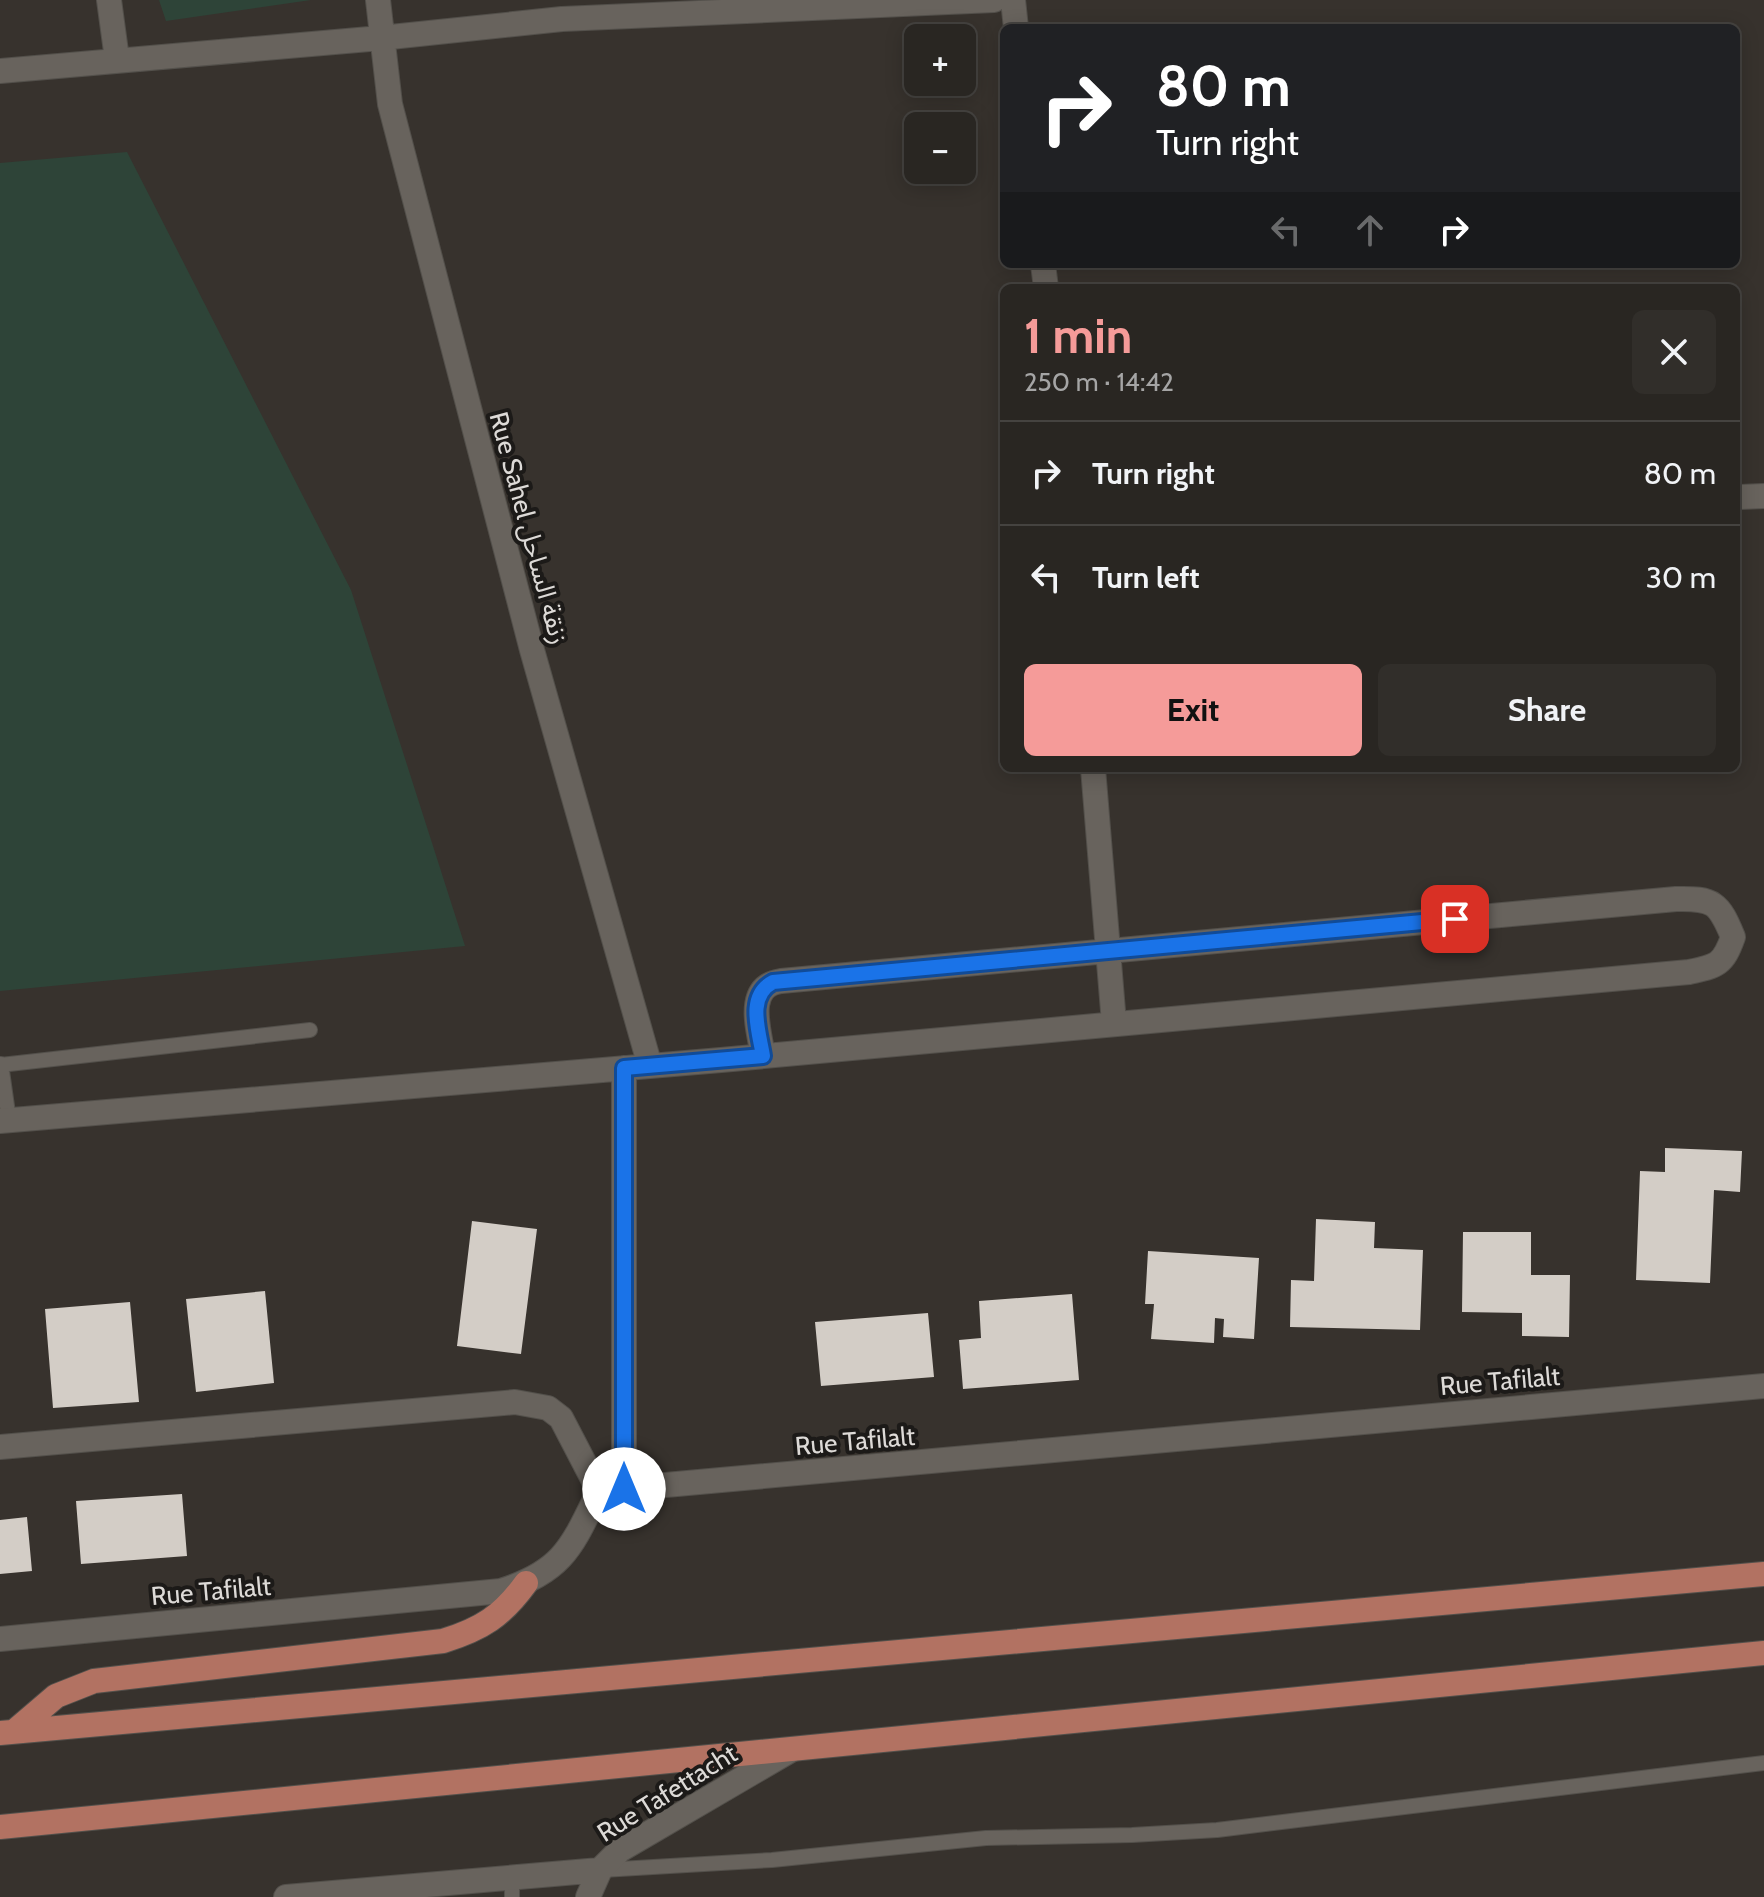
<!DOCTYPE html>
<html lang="en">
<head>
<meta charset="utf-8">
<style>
  body { margin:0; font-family:Cabin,"Noto Sans Arabic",sans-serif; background:#312e2a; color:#f1f3f6; height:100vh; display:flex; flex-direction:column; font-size:30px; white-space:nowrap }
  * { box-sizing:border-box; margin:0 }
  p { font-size:26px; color:#a5a5a5 }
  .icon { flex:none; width:44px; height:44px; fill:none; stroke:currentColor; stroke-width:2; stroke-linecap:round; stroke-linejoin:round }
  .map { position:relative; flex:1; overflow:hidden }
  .details { position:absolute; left:1000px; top:284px; width:740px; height:488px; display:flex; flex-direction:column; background:#292622; border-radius:12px; box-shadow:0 4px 20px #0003,0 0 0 2px #454340 }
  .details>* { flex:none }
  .hud { position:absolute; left:1000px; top:24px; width:740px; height:244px; border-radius:12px; box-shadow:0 4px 20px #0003,0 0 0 2px #454340; background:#202124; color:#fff; overflow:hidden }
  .tools { position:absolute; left:904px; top:24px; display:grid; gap:16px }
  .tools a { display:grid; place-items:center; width:72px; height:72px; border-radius:12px; background:#292622; box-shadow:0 4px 20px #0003,0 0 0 2px #454340; font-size:40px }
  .pin { position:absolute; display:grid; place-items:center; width:68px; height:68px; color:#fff; margin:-34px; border-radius:16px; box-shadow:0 4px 12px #0006 }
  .me { position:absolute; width:88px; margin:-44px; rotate:0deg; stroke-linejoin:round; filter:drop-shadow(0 0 6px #0008) }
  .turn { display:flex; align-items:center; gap:28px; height:168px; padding:0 24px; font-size:36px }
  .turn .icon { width:104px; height:104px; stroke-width:2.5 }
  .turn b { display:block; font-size:56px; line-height:68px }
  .lanes { display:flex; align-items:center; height:76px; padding:0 24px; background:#0003; justify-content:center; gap:40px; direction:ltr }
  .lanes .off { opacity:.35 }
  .round { display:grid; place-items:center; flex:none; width:84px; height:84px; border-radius:12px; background:#312e2a }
  .overview { display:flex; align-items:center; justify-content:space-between; height:136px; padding:0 24px }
  h1 { font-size:48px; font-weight:700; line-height:60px; color:#f59b99 }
  .button { display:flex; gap:16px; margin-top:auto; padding:16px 24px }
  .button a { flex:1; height:92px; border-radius:12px; background:#f59b99; color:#111; font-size:32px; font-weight:700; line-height:92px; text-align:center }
  .button a+a { background:#312e2a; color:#f1f3f6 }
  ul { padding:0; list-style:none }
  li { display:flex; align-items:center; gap:24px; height:104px; padding:0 24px; border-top:2px solid #454340 }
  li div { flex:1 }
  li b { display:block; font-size:30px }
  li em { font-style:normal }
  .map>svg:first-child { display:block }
  .green { fill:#2e4438 }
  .building { fill:#d3cdc6 }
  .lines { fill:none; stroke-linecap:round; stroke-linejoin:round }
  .service-casing { stroke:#53504b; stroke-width:16 }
  .minor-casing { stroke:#53504b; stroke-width:26 }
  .trunk-casing { stroke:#53504b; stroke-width:26 }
  .service { stroke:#68635d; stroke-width:14 }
  .minor { stroke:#68635d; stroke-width:24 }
  .trunk { stroke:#b27262; stroke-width:24 }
  .route-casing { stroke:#114b97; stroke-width:20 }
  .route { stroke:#1a73e8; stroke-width:14 }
  .labels { text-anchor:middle; stroke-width:8; stroke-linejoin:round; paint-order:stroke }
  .street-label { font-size:26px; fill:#dddad7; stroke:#1c1a18 }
</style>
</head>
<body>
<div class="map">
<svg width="1764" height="1897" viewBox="0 0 1764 1897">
  <rect width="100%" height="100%" fill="#37322d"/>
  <path class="green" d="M159,0h152l-145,21z
    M127,152l224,438 114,356 -465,45v-828z"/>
  <path class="building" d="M1665,1148l77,3 -2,41 -26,-2 -4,93 -74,-3 4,-109 25,1z
    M1316,1219l59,3 -1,26 49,2 -3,80 -130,-3 1,-47 23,1z
    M472,1221l65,8 -16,125 -64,-8z
    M1463,1232h68v43h39l-1,62 -47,-1v-23l-60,-1z
    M1148,1251l111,7 -5,81 -31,-2 1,-18 -9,-1 -1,25 -63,-4 3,-35h-9z
    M265,1291l9,92 -78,9 -10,-93z
    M1072,1294l7,86 -116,9 -4,-49 22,-2 -2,-37z
    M130,1302l9,100 -86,6 -8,-99z
    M928,1313l6,64 -113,9 -6,-64z
    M182,1494l5,62 -106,8 -5,-63z
    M27,1517l5,54 -32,3v-54z"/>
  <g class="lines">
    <g class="service-casing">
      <path id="service" d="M1,1064l8,56
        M0,1065l310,-35
        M602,1870l170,-10 214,-22 146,-3 85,-5 547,-67
        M512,1897v-19"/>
    </g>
    <g class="minor-casing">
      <path id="minor" d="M109,0l8,59
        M378,0l12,104 142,546 118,416
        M1013,0l3,28
        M0,71l381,-33 181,-19 432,-19
        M1043,264l3,24
        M1740,497l24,-1
        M1093,768l21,255
        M0,1121l721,-61 968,-88c28,-6 34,-7 44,-35 -14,-34 -19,-39 -57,-38l-895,82c-37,6 -22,48 -18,75
        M0,1447l515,-45 33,6 13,10 38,73
        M624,1489v-421
        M599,1491l1165,-105
        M0,1639l501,-48c63,-20 71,-45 98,-100
        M286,1897l314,-27
        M588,1897l12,-27 20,-20 171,-100"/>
    </g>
    <g class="trunk-casing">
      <path id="trunk" d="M15,1731l41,-35 38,-15 349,-40c39,-12 59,-25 83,-58
        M0,1733l1764,-159
        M0,1827l1764,-174"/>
    </g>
    <use href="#service" class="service"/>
    <use href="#minor" class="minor"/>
    <use href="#trunk" class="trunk"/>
  </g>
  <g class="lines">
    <g class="route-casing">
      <path id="route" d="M624,1489v-421l139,-12c-4,-25 -17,-60 10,-74l682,-63"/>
    </g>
    <use href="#route" class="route"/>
  </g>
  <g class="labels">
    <g class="street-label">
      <text transform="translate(529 528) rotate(75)" y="9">Rue Sahel زنقة الساحل</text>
      <text transform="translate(1500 1381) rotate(-5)" y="9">Rue Tafilalt</text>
      <text transform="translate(855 1441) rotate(-5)" y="9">Rue Tafilalt</text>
      <text transform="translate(211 1591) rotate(-5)" y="9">Rue Tafilalt</text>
      <text transform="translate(667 1793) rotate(-32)" y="9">Rue Tafettacht</text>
    </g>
  </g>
</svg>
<div class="tools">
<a>+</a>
<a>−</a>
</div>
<div class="pin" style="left:1455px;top:919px;background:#d93025"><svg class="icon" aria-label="arrive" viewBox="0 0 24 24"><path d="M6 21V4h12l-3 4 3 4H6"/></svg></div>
<svg class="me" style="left:624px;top:1489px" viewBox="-20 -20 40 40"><circle r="19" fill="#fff"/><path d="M0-13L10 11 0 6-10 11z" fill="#1a73e8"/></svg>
<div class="hud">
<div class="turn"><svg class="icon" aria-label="right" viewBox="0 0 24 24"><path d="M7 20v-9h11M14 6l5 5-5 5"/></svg><div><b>80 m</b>Turn right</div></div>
<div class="lanes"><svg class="icon off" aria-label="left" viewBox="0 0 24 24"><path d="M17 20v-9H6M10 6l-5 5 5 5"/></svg><svg class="icon off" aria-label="ahead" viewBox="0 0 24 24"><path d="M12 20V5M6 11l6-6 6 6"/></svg><svg class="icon" aria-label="right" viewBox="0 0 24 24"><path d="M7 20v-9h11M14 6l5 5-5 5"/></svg></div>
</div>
<section class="details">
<div class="overview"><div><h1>1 min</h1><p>250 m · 14:42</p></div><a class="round"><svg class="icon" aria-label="close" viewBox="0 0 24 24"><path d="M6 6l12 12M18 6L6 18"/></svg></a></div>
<ul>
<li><svg class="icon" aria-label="right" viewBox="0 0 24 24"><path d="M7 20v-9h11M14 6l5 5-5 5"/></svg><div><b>Turn right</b></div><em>80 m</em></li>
<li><svg class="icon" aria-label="left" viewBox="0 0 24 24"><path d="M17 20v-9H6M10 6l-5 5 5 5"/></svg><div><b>Turn left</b></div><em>30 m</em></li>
</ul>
<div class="button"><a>Exit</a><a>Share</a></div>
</section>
</div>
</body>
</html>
